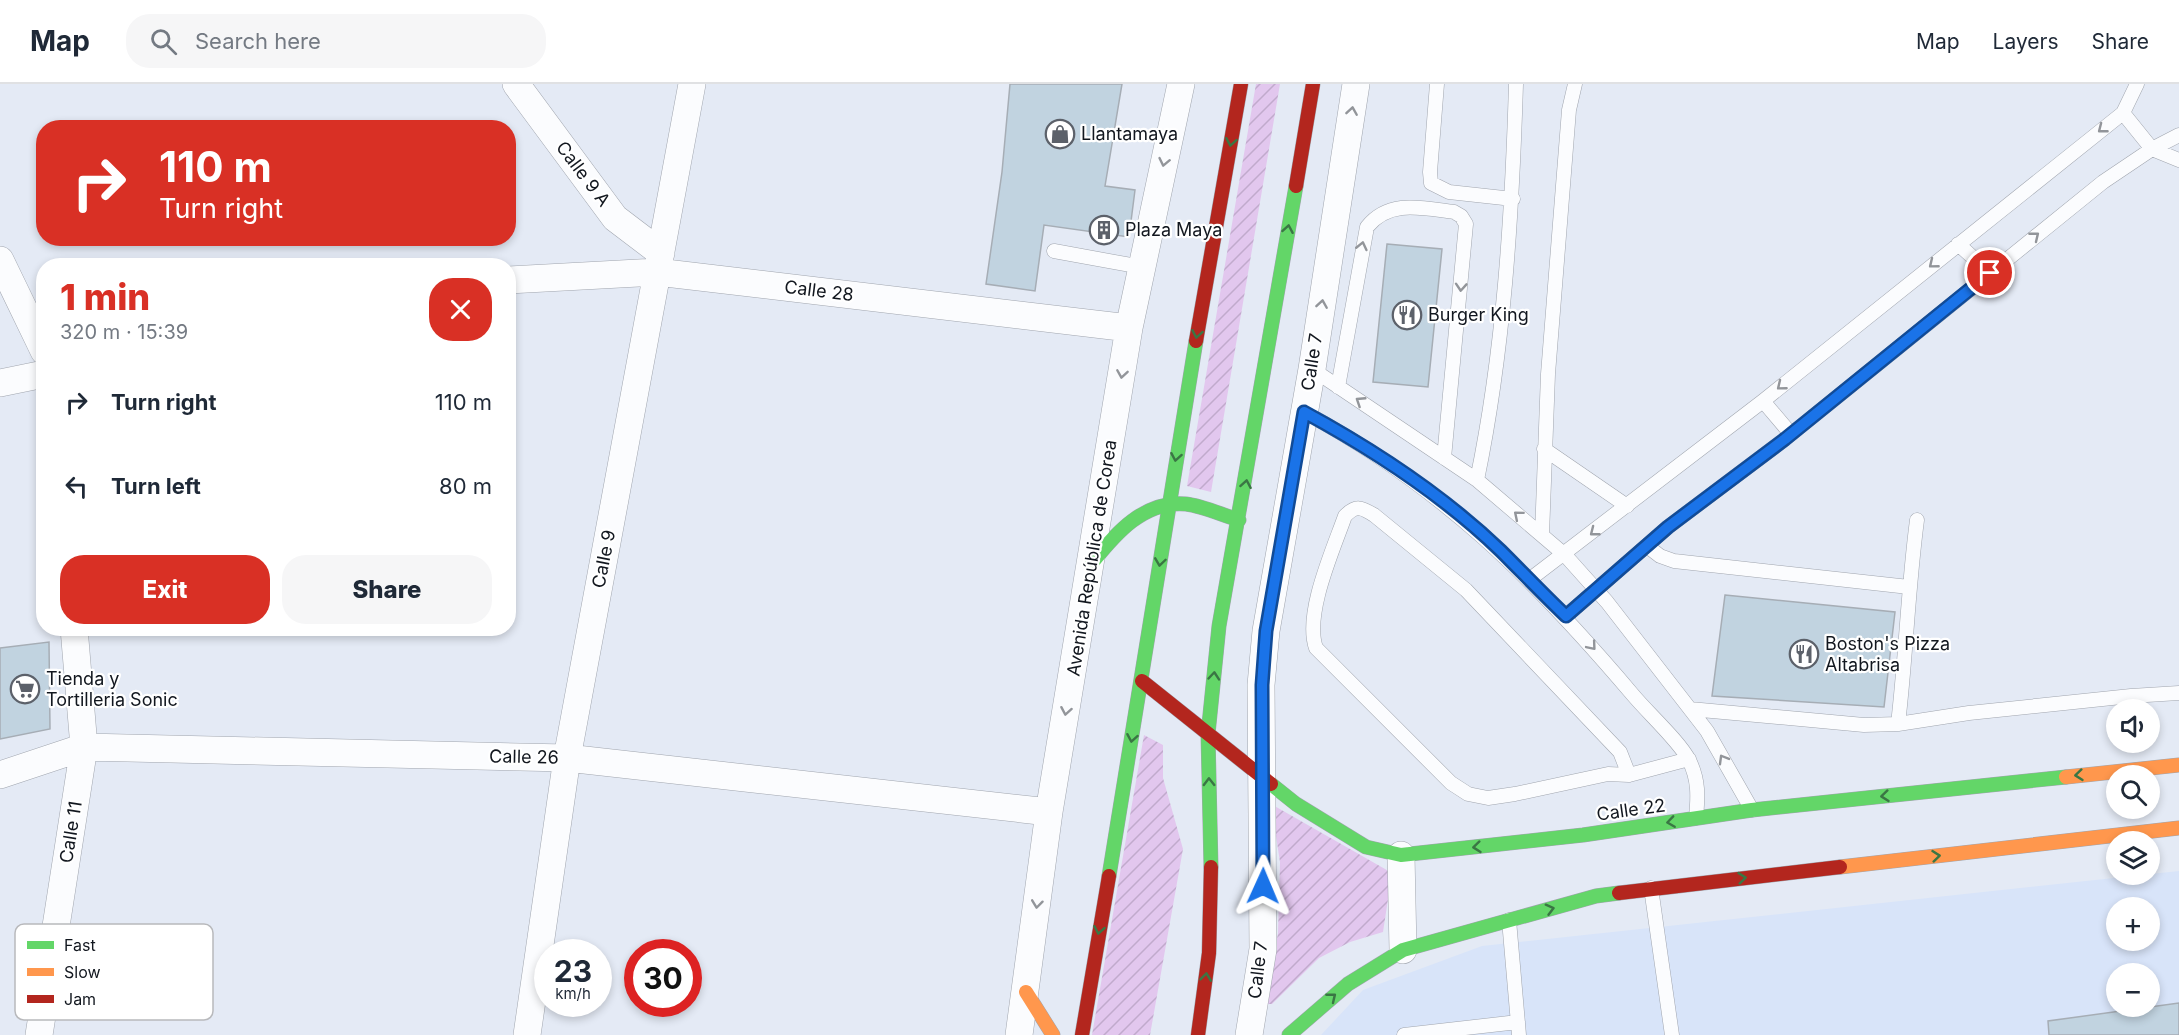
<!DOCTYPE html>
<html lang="en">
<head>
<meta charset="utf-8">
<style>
  body { margin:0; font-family:Inter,sans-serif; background:#f6f6f7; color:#1f2937; height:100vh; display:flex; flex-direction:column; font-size:22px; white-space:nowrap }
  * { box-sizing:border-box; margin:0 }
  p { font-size:20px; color:#747a83 }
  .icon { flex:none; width:33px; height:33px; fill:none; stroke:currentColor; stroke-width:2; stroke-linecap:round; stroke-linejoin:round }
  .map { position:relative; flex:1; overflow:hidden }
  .sheet { position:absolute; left:36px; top:174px; width:480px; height:378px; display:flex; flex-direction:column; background:#fff; border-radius:24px; box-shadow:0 3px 9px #0003 }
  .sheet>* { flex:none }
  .guide { position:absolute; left:36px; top:36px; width:480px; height:126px; border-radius:24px; box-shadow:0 3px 9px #0003; background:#d93025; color:#fff; overflow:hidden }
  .tools { position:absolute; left:2106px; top:615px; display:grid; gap:12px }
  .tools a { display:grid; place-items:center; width:54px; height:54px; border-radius:50%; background:#fff; box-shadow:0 3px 9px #0003; font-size:30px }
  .speed { position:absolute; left:534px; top:855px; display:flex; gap:12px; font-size:30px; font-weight:700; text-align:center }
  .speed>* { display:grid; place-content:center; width:78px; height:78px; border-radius:50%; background:#fff; box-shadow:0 3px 9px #0003; line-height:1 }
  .speed small { font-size:15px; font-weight:400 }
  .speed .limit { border:9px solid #d22; background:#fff; color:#111 }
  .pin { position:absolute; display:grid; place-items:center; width:51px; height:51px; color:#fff; margin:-26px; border:3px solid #fff; border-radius:50%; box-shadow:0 2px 6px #0007 }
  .me { position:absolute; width:66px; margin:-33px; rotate:1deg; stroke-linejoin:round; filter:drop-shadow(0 0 4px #0008) }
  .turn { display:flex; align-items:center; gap:21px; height:126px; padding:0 24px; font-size:27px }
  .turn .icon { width:78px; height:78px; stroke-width:2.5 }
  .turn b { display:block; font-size:42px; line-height:51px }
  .round { display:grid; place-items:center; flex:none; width:63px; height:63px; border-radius:24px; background:#f6f6f7 }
  .head { display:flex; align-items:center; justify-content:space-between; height:102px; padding:0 24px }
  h1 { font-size:36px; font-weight:800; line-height:45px; color:#d93025 }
  .action { display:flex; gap:12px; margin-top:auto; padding:12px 24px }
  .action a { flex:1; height:69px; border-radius:24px; background:#d93025; color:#fff; font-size:24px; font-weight:800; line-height:69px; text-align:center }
  .action a+a { background:#f6f6f7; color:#1f2937 }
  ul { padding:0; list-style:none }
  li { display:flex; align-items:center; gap:18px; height:84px; padding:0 24px }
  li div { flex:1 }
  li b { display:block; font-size:22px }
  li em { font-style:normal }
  header { display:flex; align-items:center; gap:36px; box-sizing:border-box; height:84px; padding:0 30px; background:#fff; border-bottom:2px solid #e0e1e3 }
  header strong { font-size:28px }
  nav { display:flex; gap:33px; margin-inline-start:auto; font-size:21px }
  .search { width:420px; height:54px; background:#f6f6f7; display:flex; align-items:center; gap:15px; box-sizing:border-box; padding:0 21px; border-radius:24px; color:#747a83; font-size:22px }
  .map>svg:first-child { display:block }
  .built { fill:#d8e4f9; fill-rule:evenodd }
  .garden { fill:url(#garden-furrows) }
  .building { fill:#c1d3e0; stroke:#a6adb5; stroke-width:1.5 }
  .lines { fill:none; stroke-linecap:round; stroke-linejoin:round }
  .lane-casing { stroke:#a0a5ae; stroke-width:15 }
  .street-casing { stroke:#a0a5ae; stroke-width:28 }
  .fast-casing { stroke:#a0a5ae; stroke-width:15 }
  .slow-casing { stroke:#a0a5ae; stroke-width:15 }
  .jam-casing { stroke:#a0a5ae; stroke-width:15 }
  .lane { stroke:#fbfcfe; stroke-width:14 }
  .street { stroke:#fbfcfe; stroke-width:27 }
  .fast { stroke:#63d668; stroke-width:14 }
  .slow { stroke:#ff974d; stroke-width:14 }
  .jam { stroke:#b3261e; stroke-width:14 }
  .oneway { stroke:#92959a }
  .oneway2 { stroke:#3a7644 }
  .route-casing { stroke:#114b97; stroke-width:15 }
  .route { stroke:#1a73e8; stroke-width:10 }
  .labels { text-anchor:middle; stroke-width:4.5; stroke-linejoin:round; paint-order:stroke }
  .poi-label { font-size:18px; fill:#12171f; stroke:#fff; text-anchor:start }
  .street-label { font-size:18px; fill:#12171f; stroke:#fff }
  .key { fill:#fff; stroke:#b8b9bc; stroke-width:1.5 }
  .key-label { font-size:16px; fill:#12171f }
</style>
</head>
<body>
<header>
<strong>Map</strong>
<div class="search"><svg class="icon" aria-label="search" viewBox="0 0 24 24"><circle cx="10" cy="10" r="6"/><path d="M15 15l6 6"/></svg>Search here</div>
<nav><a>Map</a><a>Layers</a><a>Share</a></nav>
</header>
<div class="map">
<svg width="2179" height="951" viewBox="0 0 2179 951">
  <defs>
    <pattern id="garden-furrows" width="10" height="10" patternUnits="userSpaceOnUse" patternTransform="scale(1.5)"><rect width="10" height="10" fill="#e2c7ee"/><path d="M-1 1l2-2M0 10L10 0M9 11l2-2" fill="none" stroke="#c1aacc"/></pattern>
  </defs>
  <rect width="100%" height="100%" fill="#e4eaf5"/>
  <path class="built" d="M2179,787v164h-858l42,-45 119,-44zM2116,824h34v32h-34zM2116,890h34v32h-34z"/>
  <path class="garden" d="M1256,0h24l-69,408 -24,-6z
    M1144,651l19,10v33l20,71 -33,186h-58z
    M1271,720l121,69 -9,59 -33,10 -31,16 -47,46h-7l13,-71 2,-71z"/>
  <path class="building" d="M1010,0h112l-17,102 30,4 -6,47 -85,-12 -9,66 -49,-7 16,-112z
    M1387,160l55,5 -14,138 -55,-5z
    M1725,511l170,17 -11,95 -172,-11z
    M49,558l1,87 -50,10v-91z
    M2179,919v32h-130l-1,-14z"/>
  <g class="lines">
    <g class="lane-casing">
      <path id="lane" d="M1437,0l-7,88 1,11 18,9 64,7
        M2123,29l29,36 27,11
        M1958,160l32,29
        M1054,167l88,16
        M1312,285l165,111 88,75 42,47 100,129 45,79
        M1338,303l29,-160c22,-28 55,-19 87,-15l7,4 5,8 -22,234
        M1763,317l28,33
        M1304,328c137,74 229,165 329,283 15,18 46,46 56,65 10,20 9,37 7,58
        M1544,365l83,57
        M1477,396c27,-130 35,-264 39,-396
        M1542,451l6,-161 21,-264 6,-26
        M1647,462l13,10 14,5 235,26
        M1529,496l234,-179 360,-288 14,-29
        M1566,532l102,-89 117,-88 318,-257 49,-33 27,-14
        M1690,625l174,16 34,-1 71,-11 162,-17 48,-3
        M1898,640c8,-68 10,-136 19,-204
        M1629,691l-9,-23 -154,-162 -92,-75c-13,-8 -18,-10 -29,1 -12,34 -41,98 -29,132l135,135 17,11 20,4 27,-4 93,-20 21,1 60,-16
        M1651,804l21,147
        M1509,836l10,115
        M1404,951l114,-13"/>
    </g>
    <g class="street-casing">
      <path id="street" d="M516,0l99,134 46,35
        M0,176l44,91
        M508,196l149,-8 472,56
        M0,299l44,-9
        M0,691l84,-28 483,11 482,54
        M1401,771l2,95
        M39,951l45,-288 -10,-119
        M527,951l40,-277 125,-674
        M1019,951l30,-223 80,-484 52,-244
        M1249,951l14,-86 -2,-264 5,-54 46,-262 44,-285"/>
    </g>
    <g class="fast-casing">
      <path id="fast" d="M1092,479c23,-29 52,-63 94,-59 17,2 36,11 53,16
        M1271,700l25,20 70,43 35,8 182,-20 169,-25 314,-33
        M1211,783l-3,-133 11,-108 77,-440
        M1109,792l87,-535
        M1289,951l59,-51 55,-34 193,-54 23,-3"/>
    </g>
    <g class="slow-casing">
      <path id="slow" d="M2066,693l113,-12
        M1840,783l339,-39
        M1026,908l27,43"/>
    </g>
    <g class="jam-casing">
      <path id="jam" d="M1296,102l17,-102
        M1196,257l45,-257
        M1142,597l129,103
        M1619,809l221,-26
        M1082,951l27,-159
        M1198,951l11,-82 2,-86"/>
    </g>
    <use href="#lane" class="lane"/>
    <use href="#street" class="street"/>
    <use href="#fast" class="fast"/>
    <use href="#slow" class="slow"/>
    <use href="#jam" class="jam"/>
  </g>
  <defs><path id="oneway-chevron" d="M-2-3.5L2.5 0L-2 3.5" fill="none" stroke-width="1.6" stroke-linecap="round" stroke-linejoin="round" transform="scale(1.5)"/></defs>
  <g class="oneway">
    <use href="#oneway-chevron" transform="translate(1352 27) rotate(-81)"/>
    <use href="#oneway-chevron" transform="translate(2102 45) rotate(142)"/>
    <use href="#oneway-chevron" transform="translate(1164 78) rotate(102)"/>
    <use href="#oneway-chevron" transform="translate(2035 152) rotate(-39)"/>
    <use href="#oneway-chevron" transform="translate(1362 162) rotate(-77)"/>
    <use href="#oneway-chevron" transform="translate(1933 180) rotate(141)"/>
    <use href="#oneway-chevron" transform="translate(1461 203) rotate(94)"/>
    <use href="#oneway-chevron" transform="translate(1322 220) rotate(-81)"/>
    <use href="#oneway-chevron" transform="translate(1122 290) rotate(99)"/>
    <use href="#oneway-chevron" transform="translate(1781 302) rotate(141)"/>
    <use href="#oneway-chevron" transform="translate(1360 317) rotate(-147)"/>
    <use href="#oneway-chevron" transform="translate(1518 431) rotate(-140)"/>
    <use href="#oneway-chevron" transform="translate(1594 448) rotate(142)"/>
    <use href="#oneway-chevron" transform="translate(1592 562) rotate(50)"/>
    <use href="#oneway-chevron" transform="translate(1066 627) rotate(100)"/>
    <use href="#oneway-chevron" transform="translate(1723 675) rotate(-120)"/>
    <use href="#oneway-chevron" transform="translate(1037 820) rotate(97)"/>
  </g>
  <g class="oneway2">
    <use href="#oneway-chevron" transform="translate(1231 58) rotate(100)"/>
    <use href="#oneway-chevron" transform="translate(1288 145) rotate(-80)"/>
    <use href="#oneway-chevron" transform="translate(1197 250) rotate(100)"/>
    <use href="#oneway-chevron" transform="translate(1176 373) rotate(100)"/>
    <use href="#oneway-chevron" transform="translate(1246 400) rotate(-80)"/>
    <use href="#oneway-chevron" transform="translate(1160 478) rotate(98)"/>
    <use href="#oneway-chevron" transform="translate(1214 592) rotate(-85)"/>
    <use href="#oneway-chevron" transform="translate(1132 654) rotate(100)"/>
    <use href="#oneway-chevron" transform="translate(2079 691) rotate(174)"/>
    <use href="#oneway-chevron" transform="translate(1209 698) rotate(-91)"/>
    <use href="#oneway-chevron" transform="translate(1885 712) rotate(174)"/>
    <use href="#oneway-chevron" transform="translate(1671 738) rotate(172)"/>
    <use href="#oneway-chevron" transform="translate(1477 763) rotate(174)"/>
    <use href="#oneway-chevron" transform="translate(1936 772) rotate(-6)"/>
    <use href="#oneway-chevron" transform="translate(1742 794) rotate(-6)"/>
    <use href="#oneway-chevron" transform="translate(1550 825) rotate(-15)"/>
    <use href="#oneway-chevron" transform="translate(1099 846) rotate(100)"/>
    <use href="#oneway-chevron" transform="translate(1206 893) rotate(-83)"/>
    <use href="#oneway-chevron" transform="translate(1332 913) rotate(-39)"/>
  </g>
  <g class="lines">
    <g class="route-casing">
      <path id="route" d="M1263,802l-1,-201 4,-54 38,-219c70,38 139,83 197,139 22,22 43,44 65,65l102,-89 117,-88 205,-166"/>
    </g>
    <use href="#route" class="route"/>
  </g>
  <defs>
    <g id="shop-ring" transform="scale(1.5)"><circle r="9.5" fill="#fff" stroke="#5c616a" stroke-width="1.5"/><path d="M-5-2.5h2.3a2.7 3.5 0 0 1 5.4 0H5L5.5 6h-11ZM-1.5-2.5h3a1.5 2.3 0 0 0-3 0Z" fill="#5c616a"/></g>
    <g id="building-ring" transform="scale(1.5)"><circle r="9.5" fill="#fff" stroke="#5c616a" stroke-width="1.5"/><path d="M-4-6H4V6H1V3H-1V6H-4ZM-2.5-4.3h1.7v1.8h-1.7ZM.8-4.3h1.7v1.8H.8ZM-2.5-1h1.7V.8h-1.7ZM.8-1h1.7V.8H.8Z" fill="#5c616a"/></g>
    <g id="restaurant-ring" transform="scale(1.5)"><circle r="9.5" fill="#fff" stroke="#5c616a" stroke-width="1.5"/><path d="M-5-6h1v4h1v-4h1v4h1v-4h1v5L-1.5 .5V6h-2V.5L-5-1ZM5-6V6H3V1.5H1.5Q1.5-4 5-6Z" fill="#5c616a"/></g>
    <g id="supermarket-ring" transform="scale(1.5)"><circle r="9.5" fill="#fff" stroke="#5c616a" stroke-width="1.5"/><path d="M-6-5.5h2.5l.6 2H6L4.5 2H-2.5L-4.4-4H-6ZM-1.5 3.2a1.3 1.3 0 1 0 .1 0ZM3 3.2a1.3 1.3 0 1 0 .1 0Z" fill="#5c616a"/></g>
  </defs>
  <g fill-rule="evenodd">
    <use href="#shop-ring" x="1060" y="50"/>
    <use href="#building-ring" x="1104" y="146"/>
    <use href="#restaurant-ring" x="1407" y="231"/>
    <use href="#restaurant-ring" x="1804" y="570"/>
    <use href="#supermarket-ring" x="25" y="605"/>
  </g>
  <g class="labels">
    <g class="poi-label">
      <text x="1081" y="56">Llantamaya</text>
      <text x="1125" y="152">Plaza Maya</text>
      <text x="1428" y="237">Burger King</text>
      <text x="1825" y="566">Boston's Pizza<tspan x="1825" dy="21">Altabrisa</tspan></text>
      <text x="46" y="601">Tienda y<tspan x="46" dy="21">Tortilleria Sonic</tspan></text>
    </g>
    <g class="street-label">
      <text transform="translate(583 90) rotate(53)" y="6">Calle 9 A</text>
      <text transform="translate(819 207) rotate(7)" y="6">Calle 28</text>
      <text transform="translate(1312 278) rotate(-81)" y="6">Calle 7</text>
      <text transform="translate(1092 474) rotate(-81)" y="6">Avenida República de Corea</text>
      <text transform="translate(604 475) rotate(-79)" y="6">Calle 9</text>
      <text transform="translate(524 673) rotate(1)" y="6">Calle 26</text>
      <text transform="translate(1631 726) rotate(-8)" y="6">Calle 22</text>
      <text transform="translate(71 748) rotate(-81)" y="6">Calle 11</text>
      <text transform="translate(1258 886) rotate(-83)" y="6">Calle 7</text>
    </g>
  </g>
  <rect x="15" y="840" width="198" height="96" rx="9" class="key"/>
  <rect x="27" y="857" width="27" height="8" fill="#63d668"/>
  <rect x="27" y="884" width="27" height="8" fill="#ff974d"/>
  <rect x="27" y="911" width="27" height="8" fill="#b3261e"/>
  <g class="key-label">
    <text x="64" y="867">Fast</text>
    <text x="64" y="894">Slow</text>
    <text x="64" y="921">Jam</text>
  </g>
</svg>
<div class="tools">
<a><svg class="icon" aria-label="sound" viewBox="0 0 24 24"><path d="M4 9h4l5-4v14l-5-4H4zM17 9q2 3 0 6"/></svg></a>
<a><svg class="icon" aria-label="search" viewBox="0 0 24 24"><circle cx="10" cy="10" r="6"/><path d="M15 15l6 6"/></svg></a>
<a><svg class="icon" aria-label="layers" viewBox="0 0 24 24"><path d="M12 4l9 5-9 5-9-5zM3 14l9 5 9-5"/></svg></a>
<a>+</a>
<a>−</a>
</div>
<div class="speed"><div>23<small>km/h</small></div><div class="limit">30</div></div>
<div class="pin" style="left:1990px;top:189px;background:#d93025"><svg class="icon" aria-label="arrive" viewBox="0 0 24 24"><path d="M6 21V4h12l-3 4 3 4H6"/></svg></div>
<svg class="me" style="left:1263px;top:802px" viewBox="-20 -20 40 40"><path d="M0-17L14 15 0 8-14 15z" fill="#1a73e8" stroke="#fff" stroke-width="4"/></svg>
<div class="guide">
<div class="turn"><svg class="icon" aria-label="right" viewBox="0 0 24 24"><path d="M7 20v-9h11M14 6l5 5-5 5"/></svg><div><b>110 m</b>Turn right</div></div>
</div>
<section class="sheet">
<div class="head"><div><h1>1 min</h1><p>320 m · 15:39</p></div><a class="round" style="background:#d93025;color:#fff"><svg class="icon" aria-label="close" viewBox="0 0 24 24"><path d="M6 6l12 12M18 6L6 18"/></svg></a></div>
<ul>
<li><svg class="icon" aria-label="right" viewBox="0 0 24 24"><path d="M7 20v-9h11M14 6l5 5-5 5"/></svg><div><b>Turn right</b></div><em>110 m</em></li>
<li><svg class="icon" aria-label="left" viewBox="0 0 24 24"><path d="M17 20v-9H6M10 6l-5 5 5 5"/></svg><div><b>Turn left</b></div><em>80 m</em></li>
</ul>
<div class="action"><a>Exit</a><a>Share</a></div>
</section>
</div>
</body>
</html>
